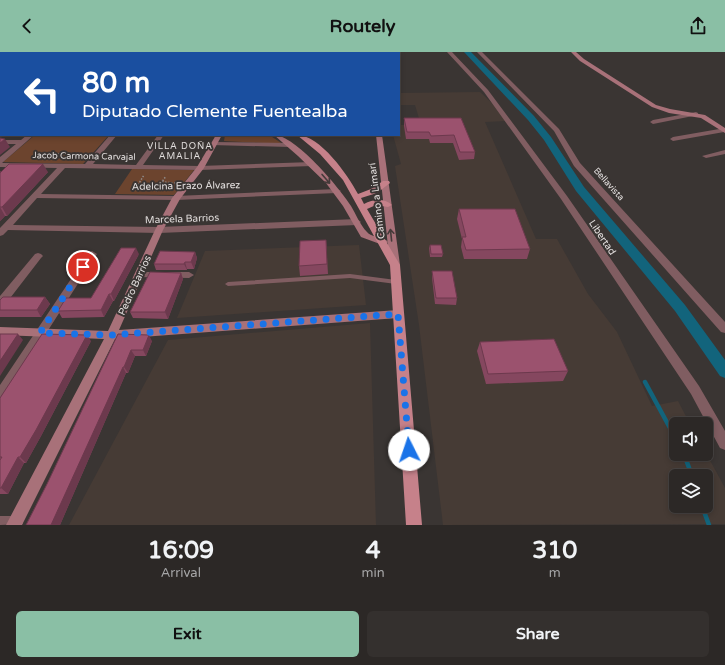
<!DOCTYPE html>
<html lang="en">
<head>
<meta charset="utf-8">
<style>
  body { margin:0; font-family:"Varela Round",sans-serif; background:#34302e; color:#f1f3f6; height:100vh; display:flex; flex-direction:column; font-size:15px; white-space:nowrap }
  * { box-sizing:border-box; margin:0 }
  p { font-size:13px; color:#a6a6a7 }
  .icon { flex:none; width:22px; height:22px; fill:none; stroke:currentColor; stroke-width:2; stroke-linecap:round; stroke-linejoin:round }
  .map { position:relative; height:473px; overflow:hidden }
  .side { display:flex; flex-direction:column; background:#2c2826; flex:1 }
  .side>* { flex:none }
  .hud { position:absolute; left:0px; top:0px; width:400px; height:84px; box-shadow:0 2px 6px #0003,0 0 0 1px #484443; background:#1a4fa0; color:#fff; overflow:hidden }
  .controls { position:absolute; left:669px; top:365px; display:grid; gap:8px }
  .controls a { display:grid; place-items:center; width:44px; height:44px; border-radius:6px; background:#2c2826; box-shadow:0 2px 6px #0003,0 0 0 1px #484443; font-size:20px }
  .pin { position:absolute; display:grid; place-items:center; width:34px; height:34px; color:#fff; margin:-17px; border:2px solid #fff; border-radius:50%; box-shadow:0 1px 4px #0007 }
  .me { position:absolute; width:44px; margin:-22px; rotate:356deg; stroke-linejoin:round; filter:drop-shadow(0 0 3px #0008) }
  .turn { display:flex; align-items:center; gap:14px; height:84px; padding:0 16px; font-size:18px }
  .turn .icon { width:52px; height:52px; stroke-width:2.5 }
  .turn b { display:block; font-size:28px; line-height:34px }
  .eta { display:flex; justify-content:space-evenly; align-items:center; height:68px; text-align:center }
  .eta b { font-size:24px; font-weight:700; line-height:28px }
  .primary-button { display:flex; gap:8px; margin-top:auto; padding:8px 16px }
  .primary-button a { flex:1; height:46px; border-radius:6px; background:#8abfa5; color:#111; font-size:16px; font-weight:700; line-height:46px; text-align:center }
  .primary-button a+a { background:#34302e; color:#f1f3f6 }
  header { display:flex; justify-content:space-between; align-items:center; height:52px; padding:0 16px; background:#8abfa5; color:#111; font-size:18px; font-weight:700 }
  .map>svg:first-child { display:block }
  .built { fill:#463b35; fill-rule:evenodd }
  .green { fill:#6c442e }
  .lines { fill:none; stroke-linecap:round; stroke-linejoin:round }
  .stream { stroke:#12647c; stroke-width:4.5 }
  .canal { fill:#12647c; fill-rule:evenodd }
  .path { stroke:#908b8a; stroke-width:1.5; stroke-dasharray:1.5 1.5; stroke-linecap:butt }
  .lane { fill:#805d61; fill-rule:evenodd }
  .street { fill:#805d61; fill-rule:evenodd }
  .secondary { fill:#a87179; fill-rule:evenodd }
  .primary { fill:#c6818a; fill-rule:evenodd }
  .wall { fill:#85475f }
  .shaded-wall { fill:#6c394d }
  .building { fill:#9b526e; stroke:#6c394d }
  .oneway { stroke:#453b3a }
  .route { stroke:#1a73e8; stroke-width:7; stroke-dasharray:0 12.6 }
  .labels { text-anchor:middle; stroke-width:4; stroke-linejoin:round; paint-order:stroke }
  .far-neighbourhood-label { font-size:9px; letter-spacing:1px; fill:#e3dfde; stroke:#3a3533 }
  .far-street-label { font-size:9px; fill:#e3dfde; stroke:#3a3533 }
  .street-label { font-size:10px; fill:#e3dfde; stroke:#3a3533 }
</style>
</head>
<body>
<header><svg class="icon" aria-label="back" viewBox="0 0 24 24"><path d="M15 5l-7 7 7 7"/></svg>Routely<svg class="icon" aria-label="share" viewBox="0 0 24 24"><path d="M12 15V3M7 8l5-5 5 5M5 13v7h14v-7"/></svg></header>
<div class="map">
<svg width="725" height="473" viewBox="0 0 725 473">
  <rect width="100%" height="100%" fill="#3a3533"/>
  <path class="built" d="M480,40l15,14 11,15 -21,1 51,117h21l31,55 29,38 35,74 26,-5 12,23h-14v30l30,-1 19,35v36l-282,1 -24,-200 -24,-159 6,-2 -8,-29h6v-10h22l-6,-20h-16v-12zM676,424h30v30h-30z
    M359,193l7,60 -189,13 28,-67z
    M370,271l6,202h-307l99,-185z"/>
  <path class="green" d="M35,83h74l-26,29 -80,-2z
    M225,83h44l14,9 -59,-3z
    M132,117l62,1 -20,25 -59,-1z"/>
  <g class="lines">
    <path class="stream" d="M645,330l31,57
      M684,402l8,22
      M702,454l7,19"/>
    <path class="canal" d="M464,0h7l63,64 17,21 33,50 101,118 40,55v18l-5,-2 -45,-65 -99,-120 -32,-51 -16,-20z"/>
    <path class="path" d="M52,102h34
      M162,130l14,1
      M135,138l9,-15
      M156,139l10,-15"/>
    <path class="lane" d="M350,222l46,6 3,2 -3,2 -46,-6 -122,8 -3,-2 3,-2z"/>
    <path class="street" d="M447,0h5l36,38 79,106 132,190 26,45v19l-5,-2 -29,-54 -130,-195 -77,-107z
      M477,0h5l77,77 21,34 145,159v11l-4,-1 -147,-166 -20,-35z
      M696,60l2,1v2l-45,9 -3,-2 3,-2z
      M725,76l-1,4 -51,9 -3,-2 3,-2z
      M27,83h7l-32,28 83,1 25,-29h7l-24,29 43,1 22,-30h6l-21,30 57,1 112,-4 4,2 -4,2 -112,4 -135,-2 -24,26 135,2 161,-7 4,2 -4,2 -161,7 -139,-2 -24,27 146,2 198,-8 4,3 -4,3 -198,8 -151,-3 -5,5 -3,1v-8l57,-60 -57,-1v-10l16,-13h-16v-4h21z
      M214,90l76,1 3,2 -3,2 -78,-2v-2z
      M725,98v4l-19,4 -4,-2z
      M92,199l5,3 -93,145 -4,1v-15l89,-133z
      M38,201l3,1 2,2 -2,2 -37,48 -4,1v-11l35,-42z
      M139,220h50l5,3 -5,3 -53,-1 -2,-2z
      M0,464h15l5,3 3,5 -23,1z"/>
    <path class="secondary" d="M362,0h5v1h-5z
      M571,0h5l8,7 72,46 14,4 35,6 20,13v5l-24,-15 -32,-5 -17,-6 -72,-46z
      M1,19v4l-1,1v-4z
      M216,83h6l-18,33 -24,31 -17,31 -44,100 279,-20 4,1 1,3 -1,3 -4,1 -283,21 -93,186h-16l98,-186 -104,-4v-8l108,4 47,-101 17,-32 25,-31z
      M274,83c21,0 65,52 77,71 5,8 9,19 16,26 3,4 14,6 19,8l2,2 -2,2h-6l-19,-7 -18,-31 -17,-23 -28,-27z
      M376,83h6l18,130 -5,3 -5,-3z"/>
    <path class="primary" d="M104,0h7v1h-7z
      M114,0h6v1h-6z
      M297,83c23,0 51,40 61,59l13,-5 12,-8h6l1,2 -13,10 -16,5 3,6c9,-5 21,-6 28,1l-4,2 -12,-2 -9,4 33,56 22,260h-16l-16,-260 -47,-85 -23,-26z"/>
  </g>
  <path class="wall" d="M404,66h57l14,34 -1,7 -15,1 -6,-17h-23l-1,-4h-23l-2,-13z
    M0,119l1,1h47l-41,44h-2l-5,5z
    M459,157l71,40 -3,10h-63l-3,-12 1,-8 -5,-20z
    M326,188l2,34 -28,2 -1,-10z
    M430,193l13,9 -1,3h-12l-1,-9z
    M195,200l2,6 -3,11h-7v1h-31l-2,-6z
    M139,202l-25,47h-1l-9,16 -42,1 -4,-7 33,-13z
    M432,219l25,27 -1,7 -21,-1 -3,-26z
    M181,221l2,6 -15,40 -35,-1 -3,-6z
    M45,245l5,7 -9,13h-41v-17z
    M118,282l34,7 -6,15h-11l-7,17h-2l-66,152h-34l21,-41z
    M91,289l-50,95 -15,27h-2l-16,31h-8v-96z
    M480,290l88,29 -5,10 -77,3 -9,-33z"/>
  <path class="shaded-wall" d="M1,69v12h-1v-11z
    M5,87l5,8 -10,8v-12z
    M43,112l5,8 -41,44 -5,-9z
    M0,155l5,9 -5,5z
    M136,196l3,6 -25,47 -3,-7z
    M195,200l2,6 -3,11 -3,-7z
    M185,210l2,7v1l-3,-6z
    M181,221l2,6 -15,40 -3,-7z
    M109,242l4,7 -9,16 -3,-7z
    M45,245l5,7 -9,13 -4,-7z
    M18,282l5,6 -23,36v-15z
    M87,283l4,6 -50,95 -15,27 -6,-6z
    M149,283l3,6 -6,15 -3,-6z
    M131,298l4,6 -7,17 -4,-6z
    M123,315l3,6 -66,152h-9z
    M18,405l6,6 -16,31 -7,-6z"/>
  <path class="building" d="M1,51v18l-1,1v-18z
    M404,66h57l14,34h-15l-6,-17 -23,1 -2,-4h-22z
    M0,86l5,1 -5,4z
    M9,112h34l-41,43h-2v-34z
    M459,157h56l15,40 -64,1 -4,-13h4z
    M326,188l1,24 -28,2 1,-25z
    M430,193h11l2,9h-12z
    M121,196h15l-25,46h-2l-8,16 -43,1 8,-13h25z
    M160,199l35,1 -4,10h-6l-1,2h-30z
    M432,219h20l5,27h-21z
    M150,220l31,1 -16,39h-35z
    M3,245h42l-8,13h-37v-10z
    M0,282h18l-18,27z
    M42,282l45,1 -51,95 -16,27h-2l-17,31h-1v-28l2,-3h-2v-59z
    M118,282l31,1 -6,15h-12l-7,17h-1l-72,158h-25l21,-41z
    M554,287l14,32 -80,3 -8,-32z"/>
  <defs><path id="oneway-shaft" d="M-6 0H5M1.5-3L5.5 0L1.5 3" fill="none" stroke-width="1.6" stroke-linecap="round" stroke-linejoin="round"/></defs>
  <g class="oneway">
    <use href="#oneway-shaft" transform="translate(326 127) rotate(49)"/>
    <use href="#oneway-shaft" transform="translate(391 183) rotate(-96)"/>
  </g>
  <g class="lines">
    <path class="route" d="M83,215l-43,66 72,2 27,-2 259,-19 11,136"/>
  </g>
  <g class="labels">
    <g class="far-neighbourhood-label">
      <text x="180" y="97">VILLA DOÑA<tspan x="180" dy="10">AMALIA</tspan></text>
    </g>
    <g class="far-street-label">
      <text transform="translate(84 104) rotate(1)" y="3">Jacob Carmona Carvajal</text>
      <text transform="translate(609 132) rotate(48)" y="3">Bellavista</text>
    </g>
    <g class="street-label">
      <text transform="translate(186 133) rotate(-1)" y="4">Adelcina Erazo Álvarez</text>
      <text transform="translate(376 149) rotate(-97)" y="4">Camino a Limarí</text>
      <text transform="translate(182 166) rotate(-2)" y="4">Marcela Barrios</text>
      <text transform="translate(603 185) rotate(56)" y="4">Libertad</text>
      <text transform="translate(134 233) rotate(-65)" y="4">Pedro Barrios</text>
    </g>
  </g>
</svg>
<div class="controls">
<a><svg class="icon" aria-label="sound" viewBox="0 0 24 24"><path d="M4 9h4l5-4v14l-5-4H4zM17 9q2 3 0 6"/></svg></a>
<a><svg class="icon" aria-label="layers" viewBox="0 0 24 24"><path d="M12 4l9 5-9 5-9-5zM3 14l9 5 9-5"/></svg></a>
</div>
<div class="pin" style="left:83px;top:215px;background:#d93025"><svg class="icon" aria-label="arrive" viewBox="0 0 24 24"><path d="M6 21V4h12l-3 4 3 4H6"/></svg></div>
<svg class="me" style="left:409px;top:398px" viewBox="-20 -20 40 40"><circle r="19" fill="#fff"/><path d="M0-13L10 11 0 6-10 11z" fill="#1a73e8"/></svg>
<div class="hud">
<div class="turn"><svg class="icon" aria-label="left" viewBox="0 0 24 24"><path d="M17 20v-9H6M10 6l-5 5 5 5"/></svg><div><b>80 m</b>Diputado Clemente Fuentealba</div></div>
</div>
</div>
<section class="side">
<div class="eta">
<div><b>16:09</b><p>Arrival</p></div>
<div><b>4</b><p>min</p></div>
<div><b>310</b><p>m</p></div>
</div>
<div class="primary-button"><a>Exit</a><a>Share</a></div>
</section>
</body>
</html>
